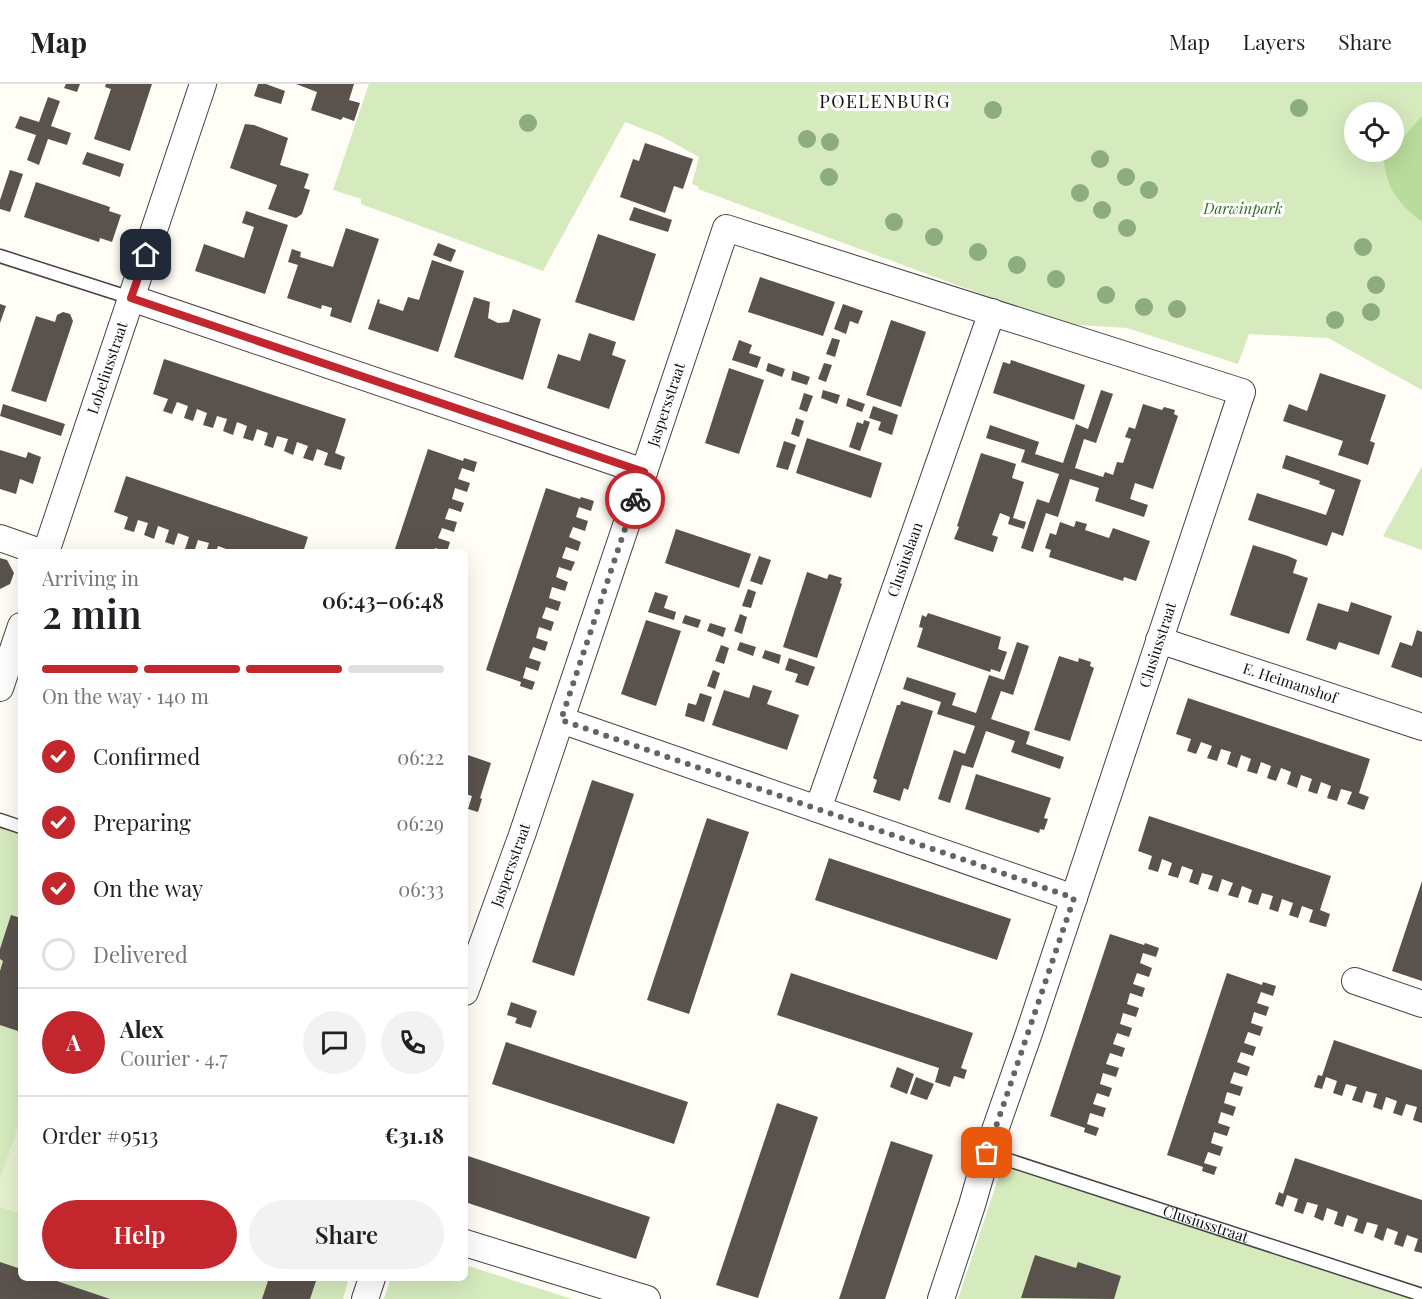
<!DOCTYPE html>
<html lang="en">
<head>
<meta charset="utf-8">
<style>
  body { margin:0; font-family:"Playfair Display",serif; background:#f2f2f2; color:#202124; height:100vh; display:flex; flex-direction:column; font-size:22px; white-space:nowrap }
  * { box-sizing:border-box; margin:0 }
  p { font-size:20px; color:#757577 }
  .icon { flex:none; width:33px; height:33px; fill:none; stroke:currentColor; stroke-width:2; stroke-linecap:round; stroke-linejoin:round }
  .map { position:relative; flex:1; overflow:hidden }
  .sheet { position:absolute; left:18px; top:465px; width:450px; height:732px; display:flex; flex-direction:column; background:#fff; border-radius:9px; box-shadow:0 6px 24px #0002 }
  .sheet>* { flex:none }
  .tools { position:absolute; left:1344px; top:18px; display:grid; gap:12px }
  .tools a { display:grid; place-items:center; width:60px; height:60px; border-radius:50%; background:#fff; box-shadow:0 6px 24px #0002; font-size:30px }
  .pin { position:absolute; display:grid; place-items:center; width:51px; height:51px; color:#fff; margin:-26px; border-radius:12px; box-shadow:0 3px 9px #0006 }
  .courier { position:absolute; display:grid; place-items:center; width:60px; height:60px; margin:-30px; border:4px solid #c4262e; border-radius:50%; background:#fff; color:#222; box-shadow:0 2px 8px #0007 }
  .overview em { font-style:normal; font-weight:600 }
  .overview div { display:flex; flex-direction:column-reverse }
  .overview { display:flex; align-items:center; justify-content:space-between; height:102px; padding:0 24px }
  h1 { font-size:39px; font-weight:600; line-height:45px }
  .bar { display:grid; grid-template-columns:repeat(4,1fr); gap:9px 6px; align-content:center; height:72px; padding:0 24px }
  .bar i { height:8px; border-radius:4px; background:#e0e0e0 }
  .bar .current { background:#c4262e }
  .bar p { grid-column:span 4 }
  .line { display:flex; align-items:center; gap:15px; padding:0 24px; border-top:2px solid #e0e0e0 }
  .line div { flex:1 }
  .round { display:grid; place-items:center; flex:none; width:63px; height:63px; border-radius:32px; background:#f2f2f2 }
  ol { padding:0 24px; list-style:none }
  li { display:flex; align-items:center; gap:18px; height:66px }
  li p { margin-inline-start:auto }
  li .icon { padding:6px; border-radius:50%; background:#c4262e; color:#fff; stroke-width:4 }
  li:last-child { color:#757577 }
  li i { width:33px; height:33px; border:3px solid #e0e0e0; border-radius:50% }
  .primary-button { display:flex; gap:12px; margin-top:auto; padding:12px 24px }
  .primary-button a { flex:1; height:69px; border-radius:36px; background:#c4262e; color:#fff; font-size:24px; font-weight:600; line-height:69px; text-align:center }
  .primary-button a+a { background:#f2f2f2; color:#202124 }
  header { display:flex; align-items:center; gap:36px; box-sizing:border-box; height:84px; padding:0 30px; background:#fff; border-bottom:2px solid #e0e0e0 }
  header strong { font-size:28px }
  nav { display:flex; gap:33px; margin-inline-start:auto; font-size:21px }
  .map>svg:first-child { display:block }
  .green { fill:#d5ebbd; fill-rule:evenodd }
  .forest { fill:#b9dc9c }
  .pitch { fill:#e6f2cf }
  .building { fill:#5a524d }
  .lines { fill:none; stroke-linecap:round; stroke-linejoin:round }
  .lane-casing { stroke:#444; stroke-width:15 }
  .street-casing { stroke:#444; stroke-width:28 }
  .lane { stroke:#fff; stroke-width:12 }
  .street { stroke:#fff; stroke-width:26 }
  .tree { fill:#8dad7f }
  .done { stroke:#646461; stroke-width:6; stroke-dasharray:0 10.8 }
  .route { stroke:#c4262e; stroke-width:8 }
  .labels { text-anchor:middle; stroke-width:6; stroke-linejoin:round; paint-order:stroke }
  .park-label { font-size:15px; font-style:italic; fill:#2f6b1f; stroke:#fff }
  .street-label { font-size:15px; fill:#111; stroke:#fff }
  .quarter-label { font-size:18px; letter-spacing:1.5px; fill:#111; stroke:#fff }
</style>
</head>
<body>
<header>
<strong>Map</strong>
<nav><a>Map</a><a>Layers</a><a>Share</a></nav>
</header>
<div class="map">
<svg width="1422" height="1215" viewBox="0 0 1422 1215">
  <rect width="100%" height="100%" fill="#fffdf5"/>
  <g class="green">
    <path d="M369,0h1053v306l-94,-52 -79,-4 -11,30 -111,-36 -65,-4 -364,-135 1,-2 -7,-3 7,-27 -38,-21 -36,-14 -82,149 -182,-67v-5l-28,-9zM1354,28h40v40h-40z"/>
    <path d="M1422,382v84l-39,-14z"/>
    <path d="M0,740l21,6v448h328l-6,21h-343z"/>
    <path d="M1003,1080l419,135h-464z"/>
    <path d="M465,1181l107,34h-188l7,-21h74z"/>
  </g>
  <path class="forest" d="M1422,32v106c-22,-17 -36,-33 -38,-62l7,-8h3v-4z"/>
  <path class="pitch" d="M20,1037h1v93l-21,-7v-28z"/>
  <g class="building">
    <path d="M66,0h14l-3,8 -13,-4z"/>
    <path d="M106,0h46l-22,67 -36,-12 17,-50 -6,-2z"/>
    <path d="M258,0h8l19,7 -4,13 -27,-8z"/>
    <path d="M296,0h58l-5,16 11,3 -6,18 -11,-4 -2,3 -30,-10 6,-18z"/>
    <path d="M48,13l12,4 -9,25 20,7 -4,12 -19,-6 -9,26 -12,-5 9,-25 -21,-7 5,-12 19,6z"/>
    <path d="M245,40l9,1 34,13 -8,27 29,9 -5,14 6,2 -8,24 -6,4 -28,-9 9,-24 -47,-17z"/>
    <path d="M645,59l48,16 -10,30 -9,-3 -9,27 -45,-16 13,-38 6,2z"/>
    <path d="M87,68l37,12 -4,13 -38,-13z"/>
    <path d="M10,86l13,4 -13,38 -10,-3v-9z"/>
    <path d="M36,98l74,25 -1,4 12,4 -9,27 -12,-4 -1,4 -75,-25z"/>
    <path d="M634,123l38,13 -4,12 -39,-12z"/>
    <path d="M246,127l42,14 -23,69 -70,-23 9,-27 40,14 10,-31 -12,-4z"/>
    <path d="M346,144l33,11 -28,84 -21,-7 2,-8 -10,-3 -1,4 -34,-11 11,-33 -10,-3 4,-13 9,3 -1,5 33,10z"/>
    <path d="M598,150l58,20 -22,67 -59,-19z"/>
    <path d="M438,159l18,7 -5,12 -18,-7z"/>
    <path d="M432,176l32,11 -26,81 -70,-23 10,-30 2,1 -1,3 24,8 5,-14 11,3z"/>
    <path d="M760,193l75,25 -12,34 -75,-24z"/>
    <path d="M474,213l16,5 -2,16 10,5 11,-1 4,-13 28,10 -18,61 -69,-23z"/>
    <path d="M0,220l6,2 -6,17z"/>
    <path d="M843,220l20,7 -5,13 -8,-3 -4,13 -12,-5z"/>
    <path d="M63,228l7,2 3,7 -27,81 -35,-11 25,-75 19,6 2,-7z"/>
    <path d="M891,236l35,12 -25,75 -35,-12z"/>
    <path d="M589,249l27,9 -4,13 14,5 -17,49 -62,-21 11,-34 22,7z"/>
    <path d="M832,254l8,2 -5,17 -9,-3z"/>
    <path d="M739,256l13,5 -3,8 12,4 -4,11 -25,-8z"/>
    <path d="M164,275l182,60 -11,34 10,4 -4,13 -17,-5 4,-12 -11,-4 -4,12 -10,-3 5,-12 -11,-4 -4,13 -9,-4 4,-12 -11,-3 -4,12 -9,-3 4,-12 -11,-4 -4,12 -10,-3 4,-12 -10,-4 -4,13 -10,-4 4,-12 -10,-3 -4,12 -10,-3 4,-12 -10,-4 -4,12 -9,-3 4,-12 -11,-4 -5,12 -9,-3 5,-12 -15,-5z"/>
    <path d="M1011,276l74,25 -11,35 -81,-27 10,-31 7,2z"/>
    <path d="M768,279l17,6 -3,8 -16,-6z"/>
    <path d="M824,279l8,2 -6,17 -8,-3z"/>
    <path d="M729,284l35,12 -25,74 -34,-11z"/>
    <path d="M793,287l17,6 -3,8 -16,-5z"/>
    <path d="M1320,289l66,22 -16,46 5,2 -7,22 -30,-10 5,-14 -60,-20 6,-17 18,7z"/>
    <path d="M823,306l17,5 -3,9 -16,-6z"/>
    <path d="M1101,306l12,4 -17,49 -12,-4 -9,29 28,9 2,-5 8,3 4,-13 6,1 8,-24 -6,-2 4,-10 6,2 8,-25 19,6 2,-3 11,3 -1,4 4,2 -25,73 -18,-6 -5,16 18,6 -4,12 -49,-16 4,-13 -29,-9 -12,38 -12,-4 -13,39 -12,-4 16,-49 12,4 10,-29 -38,-12 4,-12 -39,-12 4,-13 49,17 -4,12 28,9 13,-39 12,5z"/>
    <path d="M804,309l9,3 -6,16 -8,-3z"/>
    <path d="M848,314l17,6 -3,8 -16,-6z"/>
    <path d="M3,320l62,20 -4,12 -61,-20z"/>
    <path d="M873,322l25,9 -6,20 -14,-5 3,-8 -12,-4z"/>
    <path d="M796,334l8,3 -5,16 -8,-3z"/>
    <path d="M864,336l6,2 -10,29 -11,-4 8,-25 6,2z"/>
    <path d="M807,354l75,25 -11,35 -75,-25z"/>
    <path d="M784,357l12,4 -8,25 -12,-3z"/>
    <path d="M428,365l35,12 1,-3 13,4 -3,10 -12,-4 -4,11 12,4 -3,9 -12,-4 -3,11 12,4 -3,9 -12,-4 -4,11 12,3 -3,10 -12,-4 -4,10 12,4 -3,10 -12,-4 -1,4h-40z"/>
    <path d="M0,366l26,8 2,-6 13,5 -8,27 -13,-5 -4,15 -16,-5z"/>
    <path d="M981,369l35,11 -4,14 12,4 -11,36 13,4 -2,7 -16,-5 2,-7 -10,-4 -8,22 6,2 -5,15 -39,-13 5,-12 -2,-1z"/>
    <path d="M1286,371l75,25 -18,56 -11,-4 -5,14 -79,-26 9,-27 69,22 9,-25 -16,-6 1,-3 -38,-13z"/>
    <path d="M126,392l182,61 -5,15h-75l1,-2 -11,-4 -2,6h-10l3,-9 -11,-3 -4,12 -9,-3 4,-12 -11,-4 -4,12 -9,-3 4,-12 -11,-4 -4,13 -10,-4 4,-12 -10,-3 -4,12 -10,-3 4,-12 -14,-5z"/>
    <path d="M546,404l34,11 1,-2 13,4 -3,10 -12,-4 -3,10 12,4 -3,10 -12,-4 -4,10 12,5 -3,9 -12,-4 -4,11 13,4 -4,9 -12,-4 -3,10 12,5 -3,9 -13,-4 -3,11 12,4 -3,9 -12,-4 -4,11 12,4 -3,9 -12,-4 -3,11 12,4 -3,9 -12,-4 -4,11 12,4 -3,9 -12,-4 -3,11 12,4 -3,8 -12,-4 1,-4 -35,-12z"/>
    <path d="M1076,437l11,3 -2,6 24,8 4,-10 37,13 -14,40 -12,-4 -1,4 -74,-24 2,-7 -6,-2 5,-15 6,2 4,-13 14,5z"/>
    <path d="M676,445l75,25 -12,34 -74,-25z"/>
    <path d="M1253,461l35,11 9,4 -4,13 15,5 -19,56 -59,-19z"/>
    <path d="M759,472l12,4 -9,25 -12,-4z"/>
    <path d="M0,474l7,2 7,13 -4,11 -10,5z"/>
    <path d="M807,488l20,7 2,-5 13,4 -2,5 2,1 -25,74 -34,-11z"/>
    <path d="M748,505l8,3 -5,16 -9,-2z"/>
    <path d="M655,508l13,4 -4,12 12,4 -2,8 -26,-8z"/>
    <path d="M1351,518l41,14 -13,39 -40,-13 -3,8 -30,-10 12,-37 30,9z"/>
    <path d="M928,529l73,24 -3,12 9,3 -7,20 -9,-3 -1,3 -73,-25 6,-19 -4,-1 3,-12 4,2z"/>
    <path d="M740,530l7,3 -5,17 -8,-3z"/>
    <path d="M685,531l16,5 -3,8 -16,-5z"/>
    <path d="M646,536l35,11 -25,75 -35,-12z"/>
    <path d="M710,539l16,5 -3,9 -16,-6z"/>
    <path d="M1417,546l5,2v46l-31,-11 9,-25 12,4z"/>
    <path d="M740,558l16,5 -3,9 -16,-6z"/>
    <path d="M1017,558l12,4 -16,49 -12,-4 -10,28 39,13 -4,12 38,13 -4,12 -49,-17 4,-11 -29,-10 -13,37 -11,-3 -12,38 -12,-4 16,-49 11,4 10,-28 -38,-12 4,-12 -38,-13 4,-12 49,16 -4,12 24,8 13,-38 15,5z"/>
    <path d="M721,561l8,3 -5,16 -9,-3z"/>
    <path d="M765,566l16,5 -2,9 -17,-6z"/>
    <path d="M1059,572l19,6 1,-4 12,4 -1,4 4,2 -24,73 -36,-11z"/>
    <path d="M789,574l26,9 -7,19 -13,-4 3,-8 -13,-4z"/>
    <path d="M713,586l7,3 -5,16 -8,-3z"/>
    <path d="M753,601l19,6 -5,13 32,11 -12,35 -75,-25 12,-35 25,8z"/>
    <path d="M700,609l12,4 -8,25 -19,-6 3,-13 8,2z"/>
    <path d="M1188,614l182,61 -11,34 10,4 -5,13 -17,-6 5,-12 -11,-3 -4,12 -10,-3 4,-12 -10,-4 -4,12 -9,-3 4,-12 -11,-4 -4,13 -10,-4 4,-12 -10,-4 -5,13 -9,-3 4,-12 -10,-4 -4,12 -10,-3 4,-12 -10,-4 -4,13 -10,-4 4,-12 -10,-3 -4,12 -10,-3 5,-12 -11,-4 -5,12 -9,-3 4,-12 -15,-5z"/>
    <path d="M901,617l32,10 -25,79 -4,-2 -4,13 -27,-9 4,-12 -4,-2 24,-73h3z"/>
    <path d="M465,670l26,9 -11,35 2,1 -4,13 -10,-3 4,-13 -7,-2z"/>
    <path d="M976,690l75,24 -7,20 4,1 -4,11 -4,-1 -1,4 -74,-24z"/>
    <path d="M592,696l42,14 -60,182 -42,-14z"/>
    <path d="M1149,732l182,60 -11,34 10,4 -4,13 -17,-5 4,-12 -11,-4 -4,12 -9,-3 4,-12 -11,-4 -4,13 -9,-3 4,-13 -11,-3 -4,12 -10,-3 4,-12 -10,-4 -4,12 -10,-3 5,-12 -11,-4 -4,13 -10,-3 5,-13 -11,-3 -4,12 -9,-3 4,-12 -11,-4 -4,12 -10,-3 4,-12 -10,-4 -4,13 -10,-3 4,-13 -14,-5z"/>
    <path d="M707,734l42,14 -60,182 -42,-14z"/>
    <path d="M829,774l182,61 -14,41 -182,-60z"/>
    <path d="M1422,797v100l-30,-10z"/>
    <path d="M11,831l10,3v114l-21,-7v-54l3,-10 -3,-2v-10z"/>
    <path d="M1110,850l34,11 1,-2 14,5 -3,9 -13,-4 -3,10 12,5 -3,9 -12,-4 -4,11 12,4 -3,9 -12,-4 -3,11 12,4 -3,9 -13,-4 -3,11 12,4 -3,9 -12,-4 -4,11 12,4 -3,9 -12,-4 -4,11 13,4 -3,9 -13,-4 -3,11 12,4 -3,9 -12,-4 -4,11 13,4 -3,9 -13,-4 -3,11 12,4 -3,8 -12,-4 1,-4 -35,-12z"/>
    <path d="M791,889l182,60 -12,35 6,2 -3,9 -10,-3 -4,11 -15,-5 4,-14 -162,-53z"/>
    <path d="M1227,889l35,12 1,-3 13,4 -3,10 -12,-4 -4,11 12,4 -3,9 -12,-4 -3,11 12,4 -3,9 -12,-4 -4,11 12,4 -3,9 -12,-4 -4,10 13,5 -3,9 -13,-4 -4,11 13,4 -3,9 -13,-4 -3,11 12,4 -3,9 -12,-4 -3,11 12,4 -3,9 -13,-4 -3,11 12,4 -3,9 -12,-4 -4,11 13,4 -3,8 -12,-4 1,-4 -36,-12z"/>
    <path d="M511,918l26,9 -6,17 -16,-5 2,-5 -10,-3z"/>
    <path d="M1334,956l88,30v53l-9,-3 4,-13 -11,-3 -4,12 -9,-3 4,-12 -11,-4 -4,13 -9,-3 4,-13 -11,-3 -4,12 -10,-3 5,-13 -11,-3 -4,12 -9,-3 4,-12 -11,-4 -4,12 -8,-2 4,-12 4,1z"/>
    <path d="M506,958l182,60 -14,42 -182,-60z"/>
    <path d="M897,983l17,7 -7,20 -17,-7z"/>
    <path d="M916,993l18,7 -7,16 -17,-6z"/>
    <path d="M777,1019l41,14 -60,181 -42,-13z"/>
    <path d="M891,1057l42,14 -48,144h-46z"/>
    <path d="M468,1072l182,61 -14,42 -171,-57v-36z"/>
    <path d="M1295,1074l127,42v53l-8,-2 4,-12 -11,-4 -4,12 -9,-3 4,-12 -11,-4 -4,13 -9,-4 4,-12 -11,-3 -4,12 -9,-3 4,-12 -11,-4 -4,12 -9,-3 4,-12 -11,-4 -4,13 -9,-4 4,-12 -11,-3 -4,12 -9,-3 4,-12 -11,-4 -4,12 -8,-3 4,-12 4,2z"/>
    <path d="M1035,1171l41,13 2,-6 43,14 -7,23 -93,-1z"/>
    <path d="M0,1178l21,7v9h27l62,21h-110z"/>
    <path d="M269,1194h48l-7,21h-48z"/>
  </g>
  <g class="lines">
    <defs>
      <g id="lane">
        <path d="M0,172l131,42"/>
        <path d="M0,736l21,7"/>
        <path id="s1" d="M987,1069l435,142"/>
      </g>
      <g id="street">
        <path d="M131,214l513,174"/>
        <path d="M0,454l40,14"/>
        <path id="s2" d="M46,468l157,-468"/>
        <path id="s3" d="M1159,556l263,87"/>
        <path d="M0,604l21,-62"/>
        <path d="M561,636l513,178"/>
        <path id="s4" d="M818,725l174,-497"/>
        <path d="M1355,897l67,23"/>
        <path id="s5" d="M465,908l57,-157 204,-607 516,164 -213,641 -42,120 -15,52 -31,94"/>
        <path d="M465,1159l182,56"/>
        <path d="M365,1215l7,-21"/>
      </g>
    </defs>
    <use href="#lane" class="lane-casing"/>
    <use href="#street" class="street-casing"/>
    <use href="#lane" class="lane"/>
    <use href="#street" class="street"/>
  </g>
  <g class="tree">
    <circle cx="1299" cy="24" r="9"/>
    <circle cx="993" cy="26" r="9"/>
    <circle cx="528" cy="39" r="9"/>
    <circle cx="807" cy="55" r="9"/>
    <circle cx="830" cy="58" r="9"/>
    <circle cx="1100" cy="75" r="9"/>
    <circle cx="829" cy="93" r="9"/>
    <circle cx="1126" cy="93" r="9"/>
    <circle cx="1149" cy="106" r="9"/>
    <circle cx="1080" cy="109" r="9"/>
    <circle cx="1102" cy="126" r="9"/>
    <circle cx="894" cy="138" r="9"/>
    <circle cx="1127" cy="144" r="9"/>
    <circle cx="934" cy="153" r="9"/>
    <circle cx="1363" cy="163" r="9"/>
    <circle cx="978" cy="168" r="9"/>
    <circle cx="1017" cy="181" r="9"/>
    <circle cx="1056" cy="195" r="9"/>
    <circle cx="1376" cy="201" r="9"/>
    <circle cx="1106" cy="211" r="9"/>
    <circle cx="1144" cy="223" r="9"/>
    <circle cx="1177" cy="225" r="9"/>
    <circle cx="1371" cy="228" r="9"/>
    <circle cx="1335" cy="236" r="9"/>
  </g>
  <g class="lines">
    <path class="done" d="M635,415l-74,221 513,178 -87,255"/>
    <path class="route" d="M146,171l-15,43 513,174 -9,27"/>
  </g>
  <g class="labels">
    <g class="park-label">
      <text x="1243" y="130">Darwinpark</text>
    </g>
    <g class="street-label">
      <text dy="5" stroke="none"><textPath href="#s2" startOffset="194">Lobeliusstraat</textPath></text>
      <text dy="5" stroke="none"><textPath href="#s5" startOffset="621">Jaspersstraat</textPath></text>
      <text dy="5" stroke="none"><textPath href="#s4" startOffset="264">Clusiuslaan</textPath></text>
      <text transform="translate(1158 561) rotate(-72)" y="5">Clusiusstraat</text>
      <text dy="5" stroke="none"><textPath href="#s3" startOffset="138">E. Heimanshof</textPath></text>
      <text dy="5" stroke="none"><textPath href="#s5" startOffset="135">Jaspersstraat</textPath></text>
      <text dy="5" stroke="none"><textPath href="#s1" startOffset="230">Clusiusstraat</textPath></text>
    </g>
    <g class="quarter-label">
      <text x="885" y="24">POELENBURG</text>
    </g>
  </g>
</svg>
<div class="tools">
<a><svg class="icon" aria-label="locate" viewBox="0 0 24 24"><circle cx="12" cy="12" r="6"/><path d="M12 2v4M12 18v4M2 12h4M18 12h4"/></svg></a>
</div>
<div class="pin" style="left:987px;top:1069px;background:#ea580c"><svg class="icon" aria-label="bag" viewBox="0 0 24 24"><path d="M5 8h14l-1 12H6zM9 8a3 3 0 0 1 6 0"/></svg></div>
<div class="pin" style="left:146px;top:171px;background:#1f2937"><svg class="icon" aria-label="home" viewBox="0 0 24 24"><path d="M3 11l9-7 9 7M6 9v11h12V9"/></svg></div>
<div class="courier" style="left:635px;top:415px"><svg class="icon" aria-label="bike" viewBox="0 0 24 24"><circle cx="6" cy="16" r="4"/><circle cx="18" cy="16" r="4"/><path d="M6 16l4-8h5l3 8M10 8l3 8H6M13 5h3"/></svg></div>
<section class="sheet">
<div class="overview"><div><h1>2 min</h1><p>Arriving in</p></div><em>06:43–06:48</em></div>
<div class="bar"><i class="current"></i><i class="current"></i><i class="current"></i><i></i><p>On the way · 140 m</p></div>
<ol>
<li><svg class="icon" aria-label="check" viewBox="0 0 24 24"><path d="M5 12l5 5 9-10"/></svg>Confirmed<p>06:22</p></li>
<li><svg class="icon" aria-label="check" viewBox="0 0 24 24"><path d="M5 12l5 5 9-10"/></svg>Preparing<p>06:29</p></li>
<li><svg class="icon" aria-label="check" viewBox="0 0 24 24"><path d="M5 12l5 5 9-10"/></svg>On the way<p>06:33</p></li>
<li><i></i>Delivered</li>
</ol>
<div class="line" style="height:108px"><b class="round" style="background:#c4262e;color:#fff">A</b><div><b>Alex</b><p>Courier · 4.7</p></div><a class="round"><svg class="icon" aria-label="chat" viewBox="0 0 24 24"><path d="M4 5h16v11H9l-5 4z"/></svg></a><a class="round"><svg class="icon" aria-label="phone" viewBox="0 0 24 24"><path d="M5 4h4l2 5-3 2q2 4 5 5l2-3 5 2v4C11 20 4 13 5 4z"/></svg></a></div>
<div class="line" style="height:78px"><div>Order #9513</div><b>€31.18</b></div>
<div class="primary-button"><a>Help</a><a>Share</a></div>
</section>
</div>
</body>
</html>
